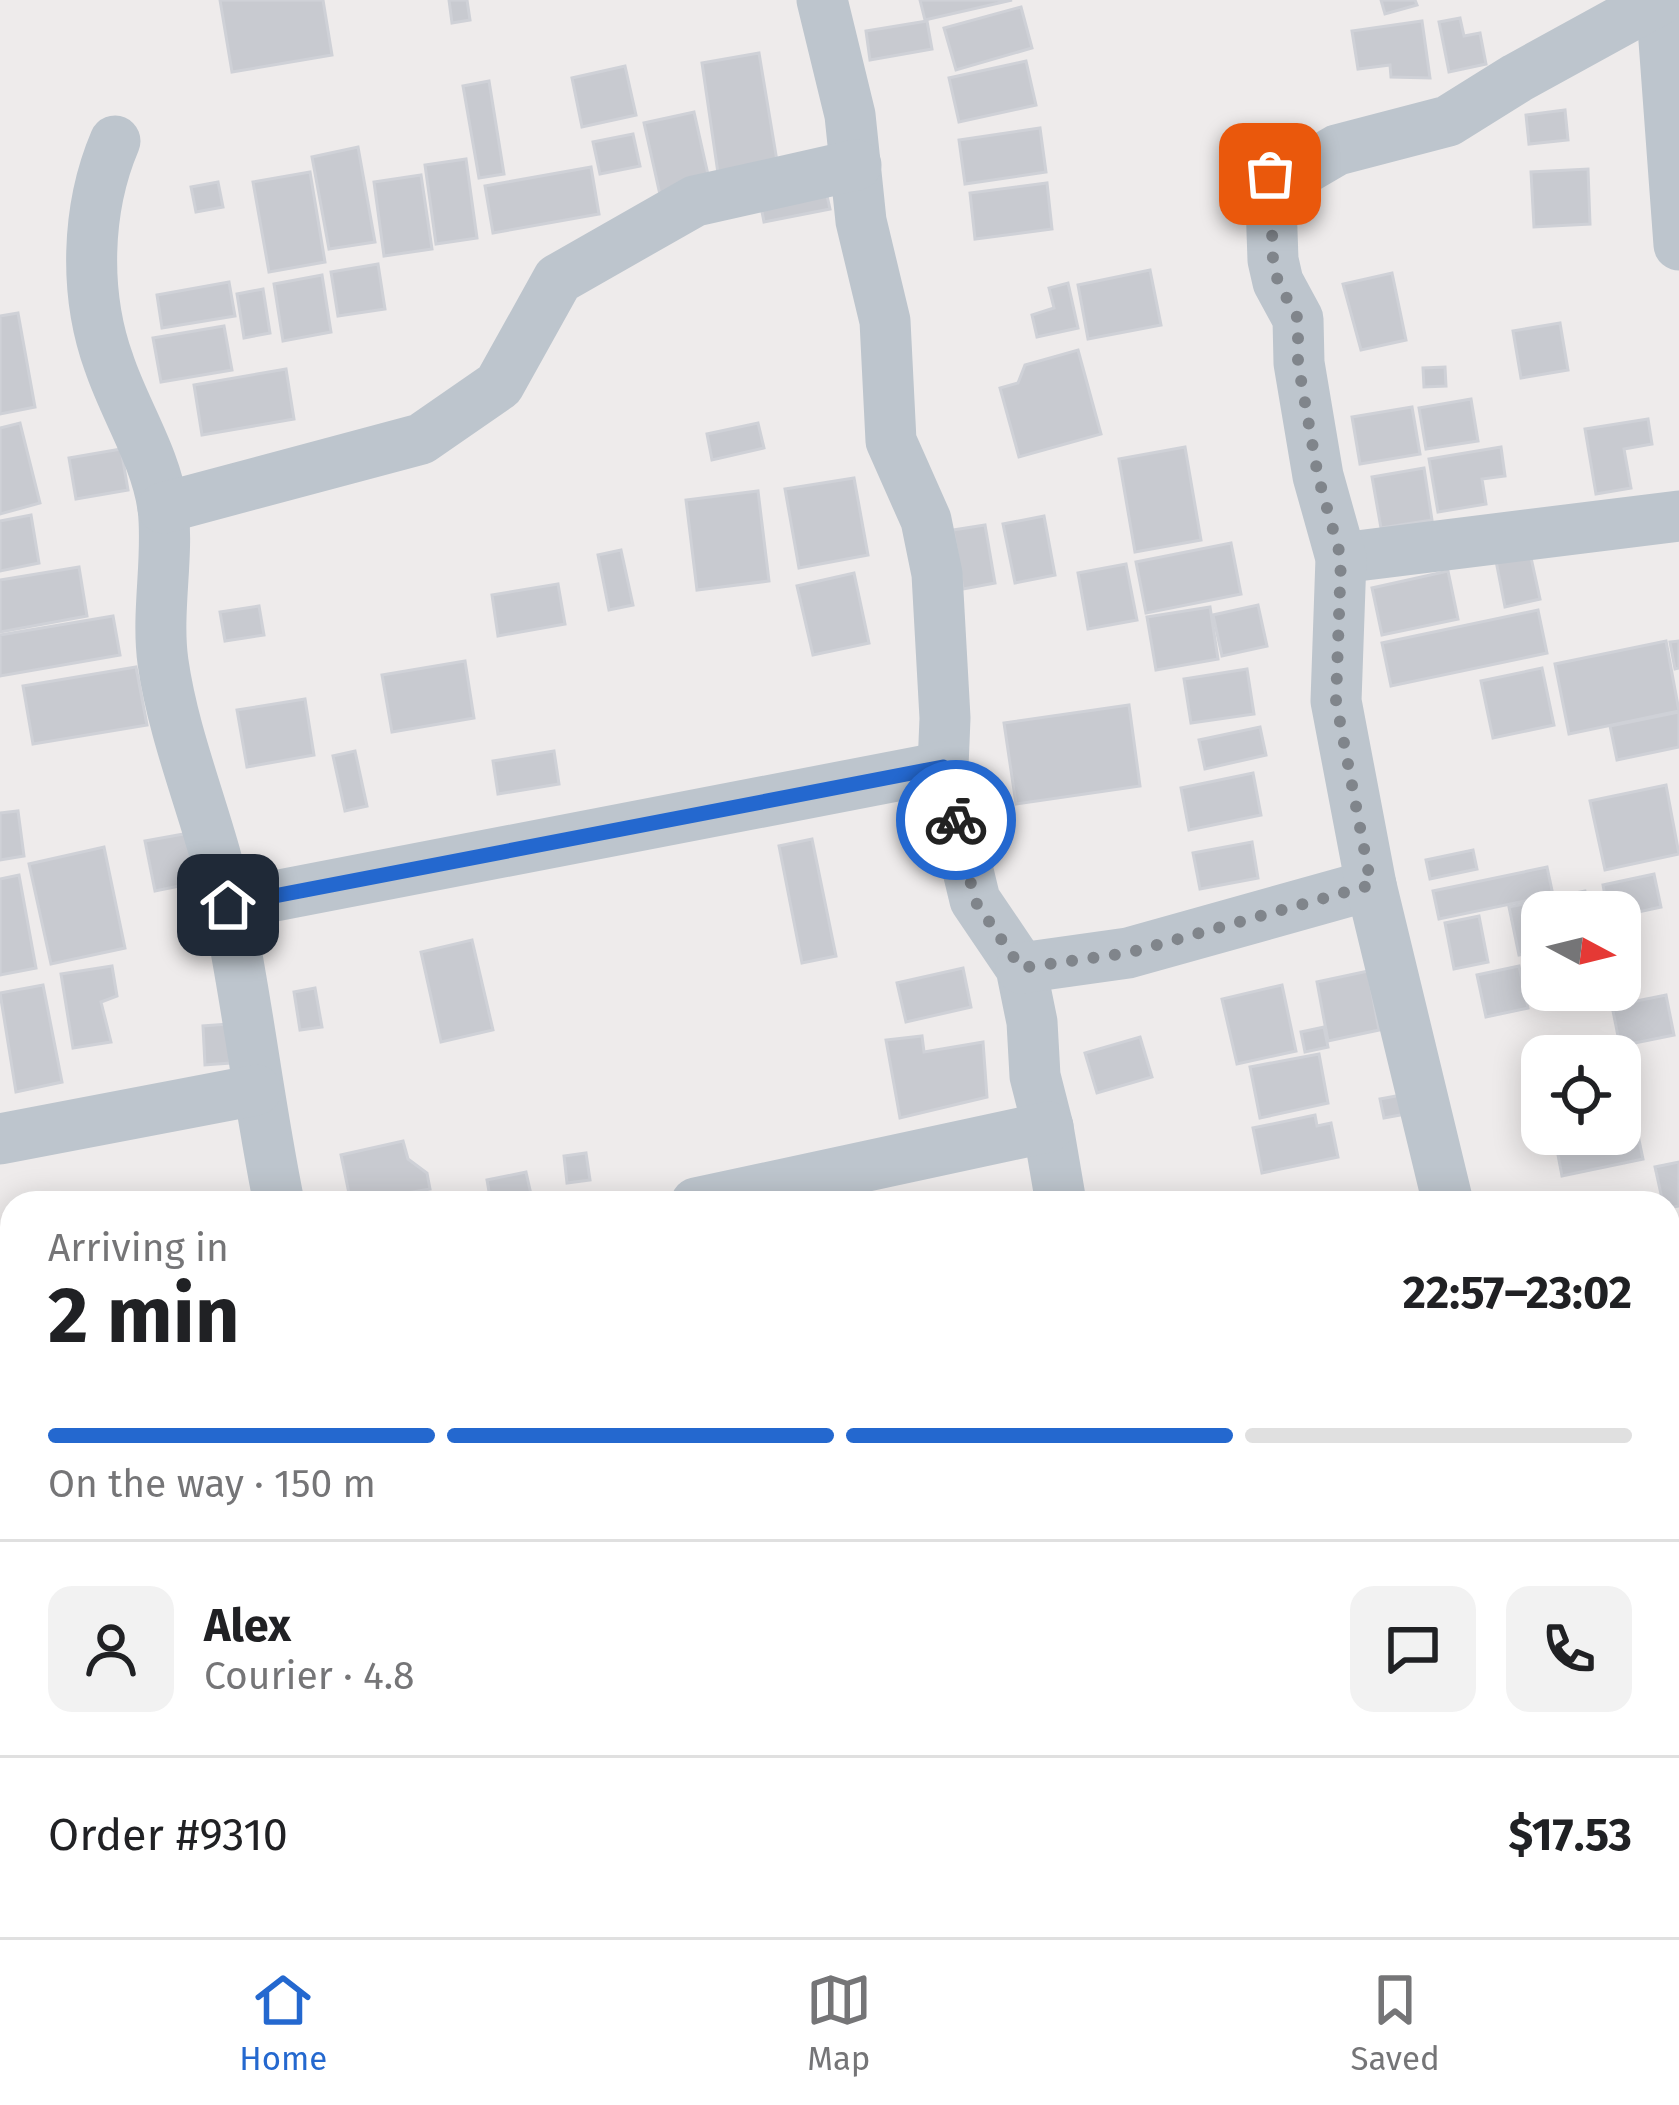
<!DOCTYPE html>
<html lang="en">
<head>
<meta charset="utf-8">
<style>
  body { margin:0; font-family:"Fira Sans",sans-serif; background:#f2f2f2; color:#202124; height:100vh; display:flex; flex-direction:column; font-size:45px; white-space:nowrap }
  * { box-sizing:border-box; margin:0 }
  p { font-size:39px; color:#757577 }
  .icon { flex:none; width:66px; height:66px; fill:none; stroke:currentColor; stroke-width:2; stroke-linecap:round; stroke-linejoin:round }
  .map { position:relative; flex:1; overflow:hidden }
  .panel { position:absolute; left:0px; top:1191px; width:1680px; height:747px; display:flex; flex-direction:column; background:#fff; border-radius:36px 36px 0 0; box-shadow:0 6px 30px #0003 }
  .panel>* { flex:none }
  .needle { width:78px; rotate:97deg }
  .tools { position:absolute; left:1521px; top:891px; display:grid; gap:24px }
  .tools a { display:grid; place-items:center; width:120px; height:120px; border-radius:24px; background:#fff; box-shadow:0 6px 30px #0003; font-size:60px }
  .pin { position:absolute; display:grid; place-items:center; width:102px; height:102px; color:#fff; margin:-51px; border-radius:24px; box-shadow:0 6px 18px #0006 }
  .courier { position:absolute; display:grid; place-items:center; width:120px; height:120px; margin:-60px; border:9px solid #2468cf; border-radius:50%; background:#fff; color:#222; box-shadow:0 3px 15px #0007 }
  .head em { font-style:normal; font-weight:700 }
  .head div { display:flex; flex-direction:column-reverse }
  .head { display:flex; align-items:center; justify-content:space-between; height:204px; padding:0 48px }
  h1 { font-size:78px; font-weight:700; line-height:90px }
  .bar { display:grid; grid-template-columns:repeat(4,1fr); gap:18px 12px; align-content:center; height:144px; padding:0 48px }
  .bar i { height:15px; border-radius:9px; background:#e0e0e0 }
  .bar .current { background:#2468cf }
  .bar p { grid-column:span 4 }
  .line { display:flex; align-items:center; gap:30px; padding:0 48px; border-top:3px solid #e0e0e0 }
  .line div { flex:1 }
  .round { display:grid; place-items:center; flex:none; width:126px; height:126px; border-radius:24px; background:#f2f2f2 }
  .tabs { display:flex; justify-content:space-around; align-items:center; height:168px; border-top:3px solid #e0e0e0; background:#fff; font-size:33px; color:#757577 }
  .tabs a { display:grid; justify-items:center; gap:6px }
  .tabs .current { color:#2468cf }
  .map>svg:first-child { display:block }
  .building { fill:#c8cad0; stroke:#cfd1d7; stroke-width:3 }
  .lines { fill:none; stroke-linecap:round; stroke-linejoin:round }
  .minor { stroke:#bdc5cd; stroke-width:51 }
  .done { stroke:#80858b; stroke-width:12; stroke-dasharray:0 21.6 }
  .route { stroke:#2468cf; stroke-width:15 }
</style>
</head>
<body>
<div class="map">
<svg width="1679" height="1937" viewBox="0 0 1679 1937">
  <rect width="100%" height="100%" fill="#eeebeb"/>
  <g class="building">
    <path d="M220,0h103l9,55 -100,17z"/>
    <path d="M449,0h18l3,20 -18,3z"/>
    <path d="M920,0h92l-87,20z"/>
    <path d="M1381,0h34l2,5 -32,9z"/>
    <path d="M1021,7l11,41 -76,22 -12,-42z"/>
    <path d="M1460,18l4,18 16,-3 6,31 -37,8 -10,-50z"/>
    <path d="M927,21l5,28 -62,11 -4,-29z"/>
    <path d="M1422,21l8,57 -39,-1 -1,-12 -32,4 -6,-38z"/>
    <path d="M759,53l20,120 -59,14 -18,-124z"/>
    <path d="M1026,61l10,44 -77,17 -10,-44z"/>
    <path d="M625,66l11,49 -54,12 -10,-49z"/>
    <path d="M489,81l15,93 -25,4 -16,-92z"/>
    <path d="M1565,110l3,30 -39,4 -3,-29z"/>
    <path d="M694,112l17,76 -50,11 -17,-76z"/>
    <path d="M1040,128l6,44 -81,12 -6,-44z"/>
    <path d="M633,134l7,32 -40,8 -7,-32z"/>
    <path d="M358,147l17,95 -46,7 -17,-92z"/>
    <path d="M466,159l11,79 -41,6 -11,-79z"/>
    <path d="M591,167l8,47 -106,19 -8,-47z"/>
    <path d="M1588,169l2,55 -56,3 -3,-55z"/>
    <path d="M310,172l15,90 -56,10 -16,-90z"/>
    <path d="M421,175l11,74 -48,7 -10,-74z"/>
    <path d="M823,178l7,31 -66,13 -6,-31z"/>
    <path d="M218,182l5,25 -27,5 -5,-25z"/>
    <path d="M1047,183l5,46 -77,10 -5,-46z"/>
    <path d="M378,264l7,45 -47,7 -7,-44z"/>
    <path d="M1150,270l11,55 -73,14 -10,-54z"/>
    <path d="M1392,273l14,67 -45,10 -18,-66z"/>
    <path d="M322,275l9,57 -48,9 -9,-57z"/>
    <path d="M229,282l6,34 -73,12 -5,-33z"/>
    <path d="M1068,283l10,45 -41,9 -5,-22 22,-7 -5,-20z"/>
    <path d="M263,289l7,44 -26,5 -7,-44z"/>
    <path d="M18,313l17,94 -35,7v-98z"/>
    <path d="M1560,323l8,47 -47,8 -8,-47z"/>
    <path d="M224,326l8,44 -71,12 -8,-44z"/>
    <path d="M1078,350l23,84 -82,23 -19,-69 18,-5 7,-18z"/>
    <path d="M1445,367l1,19 -22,1 -1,-19z"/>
    <path d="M286,369l8,50 -92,16 -8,-50z"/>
    <path d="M1471,399l7,42 -52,8 -7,-41z"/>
    <path d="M1412,407l8,47 -60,10 -8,-47z"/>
    <path d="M1648,419l4,25 -28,5 7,39 -35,6 -11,-65z"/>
    <path d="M20,423l20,80 -40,11v-86z"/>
    <path d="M758,423l6,25 -52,12 -5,-26z"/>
    <path d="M1185,447l16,93 -66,12 -16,-93z"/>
    <path d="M1501,447l4,29 -23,3 4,25 -48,8 -9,-53z"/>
    <path d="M121,449l7,41 -52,9 -7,-41z"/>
    <path d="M1424,468l8,52 -51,8 -9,-51z"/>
    <path d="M854,478l14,77 -69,13 -14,-79z"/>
    <path d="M758,491l11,90 -72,9 -11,-90z"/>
    <path d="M31,515l8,48 -39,8v-50z"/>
    <path d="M1044,516l11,59 -40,8 -12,-59z"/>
    <path d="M985,525l10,58 -32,6 -10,-59z"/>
    <path d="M1231,543l10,51 -95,19 -10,-51z"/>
    <path d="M621,550l12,55 -24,5 -11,-55z"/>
    <path d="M1530,553l10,46 -35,8 -9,-46z"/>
    <path d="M1126,564l11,56 -49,9 -10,-56z"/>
    <path d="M79,567l8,49 -87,16v-52z"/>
    <path d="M1448,571l10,48 -76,16 -10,-47z"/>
    <path d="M854,573l15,70 -56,12 -16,-69z"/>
    <path d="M558,584l7,40 -67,12 -6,-41z"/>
    <path d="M1258,605l9,41 -45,10 -9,-41z"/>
    <path d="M259,606l5,29 -39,6 -5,-29z"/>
    <path d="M1210,607l8,52 -62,11 -9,-53z"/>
    <path d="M1538,610l9,43 -156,33 -9,-43z"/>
    <path d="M113,616l7,39 -120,21v-41z"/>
    <path d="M1666,641l13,70 -110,23 -14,-70z"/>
    <path d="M1679,641v27l-4,1 -5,-27z"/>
    <path d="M465,661l9,57 -82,14 -10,-57z"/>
    <path d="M136,667l11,58 -114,19 -10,-58z"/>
    <path d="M1542,668l12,57 -61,13 -12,-57z"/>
    <path d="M1247,669l7,45 -63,9 -7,-44z"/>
    <path d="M305,699l9,56 -67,12 -10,-57z"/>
    <path d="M1129,705l11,81 -124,18 -12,-81z"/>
    <path d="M1679,712v35l-62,13 -7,-34z"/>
    <path d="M1260,727l6,28 -61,14 -6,-29z"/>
    <path d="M355,751l12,55 -22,5 -12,-55z"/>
    <path d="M554,751l5,33 -61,10 -5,-33z"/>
    <path d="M1253,773l8,42 -72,15 -8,-42z"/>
    <path d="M1666,785l13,69 -74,16 -15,-69z"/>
    <path d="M18,811l6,45 -24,4v-47z"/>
    <path d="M189,833l10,49 -44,9 -10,-50z"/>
    <path d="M812,839l24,117 -34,7 -23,-117z"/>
    <path d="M1252,842l6,36 -58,11 -7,-36z"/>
    <path d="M104,847l21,101 -74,16 -22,-100z"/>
    <path d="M1473,850l4,19 -47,10 -4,-19z"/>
    <path d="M1547,867l6,28 -114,24 -6,-28z"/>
    <path d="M1654,874l7,33 -41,9v-4h-12l-5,-27z"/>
    <path d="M19,875l17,93 -36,7v-96z"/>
    <path d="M1585,891l5,21h-48v39l-23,4 -10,-48z"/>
    <path d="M1479,916l9,46 -34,7 -9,-46z"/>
    <path d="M472,940l21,90 -52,12 -20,-90z"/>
    <path d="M112,966l5,30 -16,6 10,40 -38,6 -12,-74z"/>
    <path d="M1519,966l9,42 -42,9 -9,-42z"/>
    <path d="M963,968l8,39 -65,15 -9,-39z"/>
    <path d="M1368,971l11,59 -51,11 -11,-59z"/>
    <path d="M43,985l19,97 -46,10 -16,-99z"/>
    <path d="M1282,985l14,66 -59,13 -15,-65z"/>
    <path d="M315,988l7,39 -22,3 -6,-38z"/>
    <path d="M1666,995l8,40 -54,11 -8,-40z"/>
    <path d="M228,1024l2,39 -25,2 -2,-39z"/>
    <path d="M1324,1027l4,20 -23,5 -4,-20z"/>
    <path d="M922,1036l2,16 59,-10 4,55 -87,21 -14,-78z"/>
    <path d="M1140,1037l12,40 -55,16 -12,-40z"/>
    <path d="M1319,1054l9,49 -68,15 -10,-51z"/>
    <path d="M1407,1094l4,19 -27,5 -4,-19z"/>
    <path d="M1632,1107l11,52 -81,17 -8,-42h66v-25z"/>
    <path d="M1315,1115l2,11 14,-3 7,34 -76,16 -9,-45z"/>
    <path d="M403,1141l5,18 19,14 3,16 -79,14 -10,-48z"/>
    <path d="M586,1153l4,27 -23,3 -3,-27z"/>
    <path d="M1679,1162v44l-11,2v-5h-5l-8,-36z"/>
    <path d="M526,1172l6,27 -41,4 -4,-23z"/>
    <path d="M1677,1262l2,52 -11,2v-52z"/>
    <path d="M1668,1341l11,44v21l-11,3z"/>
    <path d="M1679,1446v103l-11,2v-103z"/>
    <path d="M1679,1573v71l-11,2v-71z"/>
    <path d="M1668,1733l11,2v105l-11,-2z"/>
    <path d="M1668,1918l11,1v18h-30l2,-11h17z"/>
    <path d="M560,1926h77l-50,11h-25z"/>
    <rect x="1103" y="1926" width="61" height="7"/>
    <path d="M1557,1926h72l-1,11h-73z"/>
  </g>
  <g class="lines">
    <g class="minor">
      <path d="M822,0l28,115 11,106 24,100 6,120 35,79 11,54 8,144 -2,49 32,133 46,68 11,54 3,54 13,51 13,76"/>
      <path d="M1661,0l18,245"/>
      <path d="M115,141c-29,68 -31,153 -6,222 16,48 47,94 54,145 6,49 -7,103 0,154 12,84 49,163 65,246 20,98 31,197 51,295"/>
      <path d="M163,508l258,-69 78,-54 59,-106 137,-78 161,-36"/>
      <path d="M1341,558l338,-42"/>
      <path d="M228,905l715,-138"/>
      <path d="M1021,968l107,-15 243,-68"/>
      <path d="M0,1139l256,-49"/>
      <path d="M696,1203l352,-76"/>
      <path d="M1448,1203l-77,-318 -35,-184 5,-143 -23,-82 -19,-113 -1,-44 -20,-37 -5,-22 -3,-86 31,-3 36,-21 111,-29 69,-43 142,-78"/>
      <path d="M1668,1700l11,-2"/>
      <path d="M0,1717l12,101"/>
      <path d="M25,1926l1,11"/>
      <path d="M423,1926l1,11"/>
      <path d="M681,1937l10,-4 144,-7"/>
      <path d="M1182,1937l2,-11"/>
      <path d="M1516,1937l1,-11"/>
    </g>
  </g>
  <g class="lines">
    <path class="done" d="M956,820l19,81 46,67 107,-15 243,-68 -35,-184 5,-143 -23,-82 -20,-113v-44l-20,-37 -5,-22 -3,-86"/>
    <path class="route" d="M228,905l715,-138 13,53"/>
  </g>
</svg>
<div class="tools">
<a><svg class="needle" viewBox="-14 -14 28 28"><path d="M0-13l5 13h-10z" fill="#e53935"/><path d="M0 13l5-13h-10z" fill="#757577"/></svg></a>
<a><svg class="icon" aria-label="locate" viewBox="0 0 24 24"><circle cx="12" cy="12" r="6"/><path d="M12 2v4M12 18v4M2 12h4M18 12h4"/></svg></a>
</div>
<div class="pin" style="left:1270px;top:174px;background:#ea580c"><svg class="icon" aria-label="bag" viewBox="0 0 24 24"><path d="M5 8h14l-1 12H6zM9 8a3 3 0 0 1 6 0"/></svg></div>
<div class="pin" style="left:228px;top:905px;background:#1f2937"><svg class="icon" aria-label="home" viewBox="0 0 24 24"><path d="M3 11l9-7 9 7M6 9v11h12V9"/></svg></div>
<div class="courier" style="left:956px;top:820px"><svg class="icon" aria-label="bike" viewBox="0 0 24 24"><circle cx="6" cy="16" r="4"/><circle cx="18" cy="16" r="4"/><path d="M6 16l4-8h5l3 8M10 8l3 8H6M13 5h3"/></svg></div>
<section class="panel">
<div class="head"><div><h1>2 min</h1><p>Arriving in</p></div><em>22:57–23:02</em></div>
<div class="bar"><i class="current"></i><i class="current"></i><i class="current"></i><i></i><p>On the way · 150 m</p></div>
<div class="line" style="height:216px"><a class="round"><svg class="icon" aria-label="person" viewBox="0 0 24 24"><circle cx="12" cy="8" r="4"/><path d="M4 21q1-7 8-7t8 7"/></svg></a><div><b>Alex</b><p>Courier · 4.8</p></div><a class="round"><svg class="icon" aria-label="chat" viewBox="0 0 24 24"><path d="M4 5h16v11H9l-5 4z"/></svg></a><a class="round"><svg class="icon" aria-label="phone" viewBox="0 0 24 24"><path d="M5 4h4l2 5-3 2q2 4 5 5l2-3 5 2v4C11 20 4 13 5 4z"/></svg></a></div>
<div class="line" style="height:156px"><div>Order #9310</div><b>$17.53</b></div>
</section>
</div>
<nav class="tabs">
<a class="current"><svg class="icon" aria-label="home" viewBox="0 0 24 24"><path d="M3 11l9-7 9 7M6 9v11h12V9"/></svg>Home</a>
<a><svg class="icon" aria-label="map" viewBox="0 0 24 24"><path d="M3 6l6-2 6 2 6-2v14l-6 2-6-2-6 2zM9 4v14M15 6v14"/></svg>Map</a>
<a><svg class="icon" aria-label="saved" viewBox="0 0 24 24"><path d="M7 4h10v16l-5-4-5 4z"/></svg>Saved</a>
</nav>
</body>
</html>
